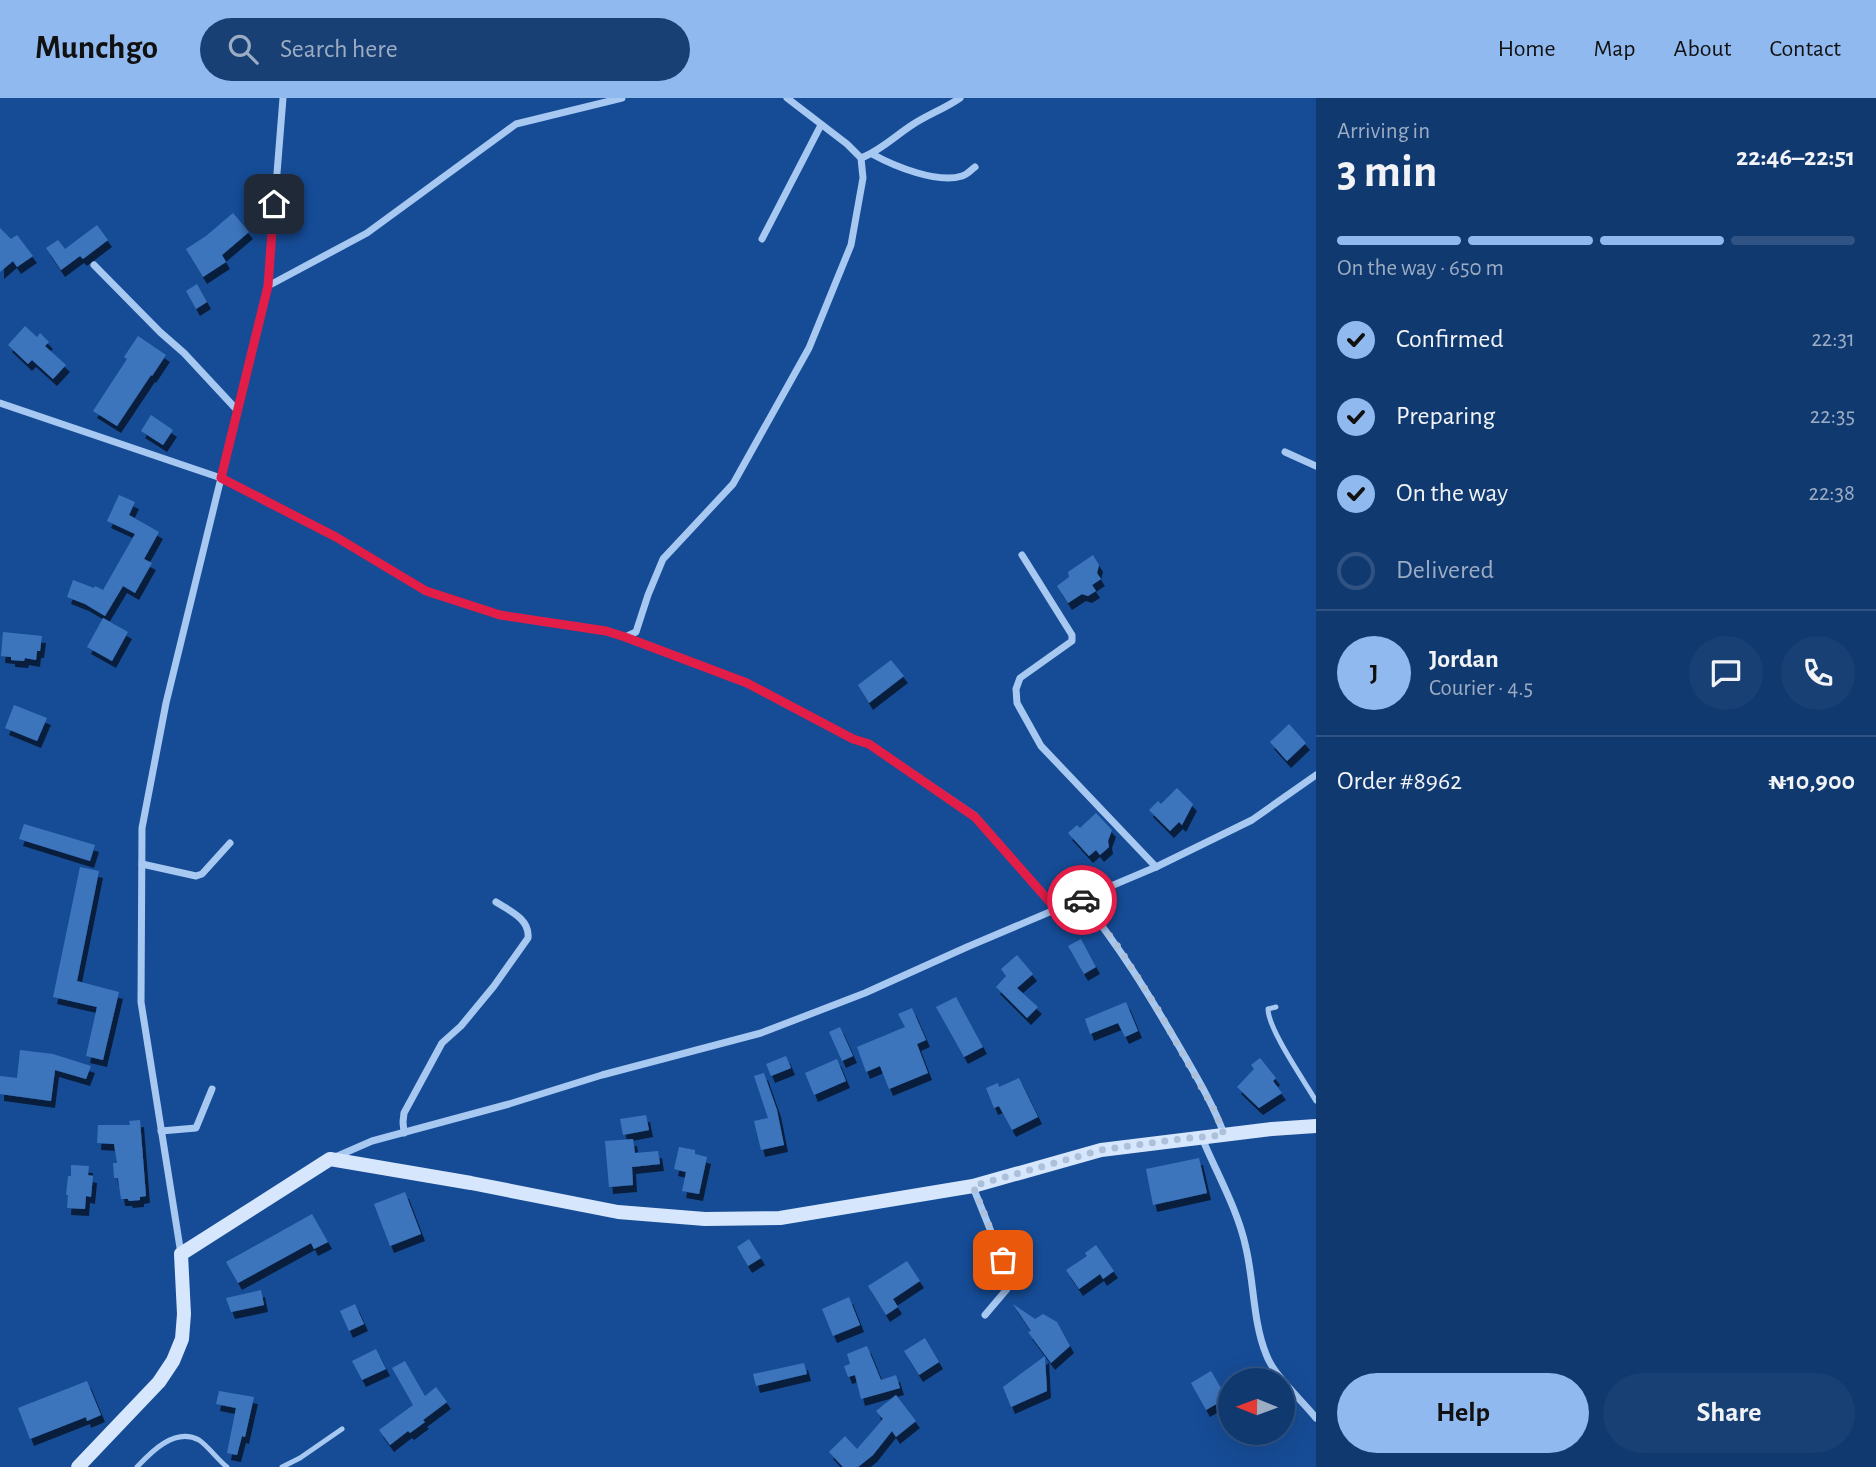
<!DOCTYPE html>
<html lang="en">
<head>
<meta charset="utf-8">
<style>
  body { margin:0; font-family:"Alegreya Sans",sans-serif; background:#194075; color:#f1f3f6; height:100vh; display:flex; flex-direction:column; font-size:26px; white-space:nowrap }
  * { box-sizing:border-box; margin:0 }
  p { font-size:23px; color:#9cacc3 }
  .icon { flex:none; width:38px; height:38px; fill:none; stroke:currentColor; stroke-width:2; stroke-linecap:round; stroke-linejoin:round }
  .map { position:relative; flex:1; overflow:hidden }
  .details { display:flex; flex-direction:column; background:#103970; width:560px }
  .details>* { flex:none }
  .needle { width:46px; rotate:271deg }
  .buttons { position:absolute; left:1218px; top:1270px; display:grid; gap:14px }
  .buttons a { display:grid; place-items:center; width:77px; height:77px; border-radius:50%; background:#103970; box-shadow:0 7px 28px #0002,0 0 0 2px #305383; font-size:35px }
  .pin { position:absolute; display:grid; place-items:center; width:60px; height:60px; color:#fff; margin:-30px; border-radius:14px; box-shadow:0 4px 10px #0006 }
  .courier { position:absolute; display:grid; place-items:center; width:70px; height:70px; margin:-35px; border:5px solid #e11d48; border-radius:50%; background:#fff; color:#222; box-shadow:0 2px 9px #0007 }
  .overview em { font-style:normal; font-weight:700 }
  .overview div { display:flex; flex-direction:column-reverse }
  .overview { display:flex; align-items:center; justify-content:space-between; height:119px; padding:0 21px }
  h1 { font-size:46px; font-weight:700; line-height:52px }
  .bar { display:grid; grid-template-columns:repeat(4,1fr); gap:10px 7px; align-content:center; height:84px; padding:0 21px }
  .bar i { height:9px; border-radius:5px; background:#305383 }
  .bar .selected { background:#90b9f0 }
  .bar p { grid-column:span 4 }
  .line { display:flex; align-items:center; gap:18px; padding:0 21px; border-top:2px solid #305383 }
  .line div { flex:1 }
  .round { display:grid; place-items:center; flex:none; width:74px; height:74px; border-radius:37px; background:#194075 }
  ol { padding:0 21px; list-style:none }
  li { display:flex; align-items:center; gap:21px; height:77px }
  li p { margin-inline-start:auto }
  li .icon { padding:7px; border-radius:50%; background:#90b9f0; color:#111; stroke-width:4 }
  li:last-child { color:#9cacc3 }
  li i { width:38px; height:38px; border:4px solid #305383; border-radius:50% }
  .primary-button { display:flex; gap:14px; margin-top:auto; padding:14px 21px }
  .primary-button a { flex:1; height:80px; border-radius:42px; background:#90b9f0; color:#111; font-size:28px; font-weight:700; line-height:80px; text-align:center }
  .primary-button a+a { background:#194075; color:#f1f3f6 }
  header { display:flex; align-items:center; gap:42px; box-sizing:border-box; height:98px; padding:0 35px; background:#90b9f0; color:#111 }
  header strong { font-size:33px }
  nav { display:flex; gap:38px; margin-inline-start:auto; font-size:24px }
  .search { width:490px; height:63px; background:#194075; display:flex; align-items:center; gap:18px; box-sizing:border-box; padding:0 24px; border-radius:38px; color:#9cacc3; font-size:26px }
  main { display:flex; flex:1; min-height:0 }
  .map>svg:first-child { display:block }
  .building { fill:#3e75bd; filter:url(#shadow) }
  .lines { fill:none; stroke-linecap:round; stroke-linejoin:round }
  .lane { stroke:#a7c8f1; stroke-width:5 }
  .street { stroke:#a7c8f1; stroke-width:7 }
  .secondary { stroke:#d6e6fc; stroke-width:14 }
  .done { stroke:#adc0da; stroke-width:7; stroke-dasharray:0 12.6 }
  .route { stroke:#e11d48; stroke-width:9 }
</style>
</head>
<body>
<header>
<strong>Munchgo</strong>
<div class="search"><svg class="icon" aria-label="search" viewBox="0 0 24 24"><circle cx="10" cy="10" r="6"/><path d="M15 15l6 6"/></svg>Search here</div>
<nav><a>Home</a><a>Map</a><a>About</a><a>Contact</a></nav>
</header>
<main>
<div class="map">
<svg width="1316" height="1369" viewBox="0 0 1316 1369">
  <defs>
    <filter id="shadow"><feDropShadow dx="4" dy="7" stdDeviation="0" flood-color="#0009"/></filter>
  </defs>
  <rect width="100%" height="100%" fill="#164c96"/>
  <g class="building">
    <path d="M233,115l16,19 -27,23 4,7 -23,15 -17,-28 20,-13z"/>
    <path d="M97,127l11,15 -25,19 -3,-3 -19,14 -15,-22 12,-8 7,9z"/>
    <path d="M0,130l11,11 6,-4 16,21 -16,11 -4,-6 -13,11z"/>
    <path d="M197,186l10,18 -11,7 -10,-18z"/>
    <path d="M25,228l12,11 3,-4 9,9 -4,4 21,19 -13,14 -21,-19 -4,4 -20,-19z"/>
    <path d="M138,238l28,19 -14,21 -1,-1 -34,51 -24,-15 34,-52 -3,-2z"/>
    <path d="M151,317l22,15 -10,15 -22,-14z"/>
    <path d="M119,397l16,7 -6,13 30,17 -15,27 8,4 -17,30 -12,-7 -18,30 -20,-12 -18,-7 6,-17 21,8 1,-2 8,4 32,-56 -28,-13z"/>
    <path d="M1093,457l6,10 -2,8 4,6 -9,6 4,6 -8,5 -6,-2 -14,9 -11,-17 12,-9 -1,-5z"/>
    <path d="M103,520l25,14 -16,29 -25,-14z"/>
    <path d="M3,534l39,4 -2,15h-3l-1,9 -11,-2 -1,3 -13,-1v-3l-10,-1z"/>
    <path d="M891,562l13,16 -35,27 -11,-18z"/>
    <path d="M14,607l33,13 -10,23 -32,-13z"/>
    <path d="M1289,626l17,19 -19,18 -17,-19z"/>
    <path d="M1177,690l16,16 -11,21 -3,-3 -9,9 -21,-21 9,-9 3,3z"/>
    <path d="M1096,715l16,17 -4,11 1,6 -9,8 -4,-5 -7,6 -21,-23 9,-8 3,3z"/>
    <path d="M24,726l71,21 -5,16 -71,-22z"/>
    <path d="M80,769l19,4 -22,110 42,11 -16,68 -17,-4 11,-49 -44,-10z"/>
    <path d="M1081,841l15,28 -12,7 -16,-28z"/>
    <path d="M1017,857l16,19 -16,14 21,19 -11,11 -31,-31 10,-11 -5,-7z"/>
    <path d="M956,899l27,50 -19,10 -28,-50z"/>
    <path d="M1126,904l12,29 -13,6 -7,-14 -28,11 -5,-15z"/>
    <path d="M912,910l14,32 -9,4 11,29 -39,16 -9,-23 -14,6 -9,-25 48,-20 -7,-13z"/>
    <path d="M840,929l13,29 -11,5 -13,-29z"/>
    <path d="M20,952l33,4 38,12 -5,13 -31,-9 -4,31 -51,-7v-18l17,2z"/>
    <path d="M786,958l5,12 -20,8 -5,-12z"/>
    <path d="M1260,960l16,20 -3,3 9,12 -23,15 -22,-21 17,-18 -3,-4z"/>
    <path d="M837,961l9,22 -32,14 -9,-22z"/>
    <path d="M764,975l13,37 7,35 -23,5 -7,-29 14,-3 -14,-42z"/>
    <path d="M1019,980l19,39 -26,13 -13,-24 -5,2 -8,-20 12,-5 1,4z"/>
    <path d="M646,1017l3,15 -26,5 -3,-16z"/>
    <path d="M140,1022l6,76 -6,1v3l-11,1 -1,-2h-7l-3,-21h-4l-1,-15h4l-3,-19 -17,-1 1,-18h32l-1,-4z"/>
    <path d="M633,1041l2,14 23,-2 2,13 -28,3 1,18 -24,2 -4,-46z"/>
    <path d="M679,1049l16,3v4l12,3 -8,37 -17,-3 4,-19 -12,-3z"/>
    <path d="M1199,1060l8,35 -54,12 -7,-36z"/>
    <path d="M71,1067l18,1 -1,9 5,1 -2,21 -5,-1 -1,13 -18,-1 1,-13h-2l2,-19h3z"/>
    <path d="M405,1094l16,42 -31,12 -16,-42z"/>
    <path d="M312,1116l16,28 -14,7 -3,-6 -73,40 -12,-21z"/>
    <path d="M749,1141l12,19 -13,8 -11,-19z"/>
    <path d="M1096,1147l18,26 -11,8 -3,-5 -21,15 -13,-19 21,-14 -2,-3z"/>
    <path d="M907,1163l13,20 -27,18 5,8 -12,8 -18,-29z"/>
    <path d="M261,1192l3,15 -33,7 -5,-14z"/>
    <path d="M849,1199l11,28 -27,11 -11,-27z"/>
    <path d="M355,1206l9,20 -15,7 -9,-20z"/>
    <path d="M1013,1206l22,15 8,-5 14,8 13,24 -19,17 -23,-31 3,-1z"/>
    <path d="M925,1240l14,24 -20,13 -15,-24z"/>
    <path d="M867,1248l14,34 15,-5 4,13 -39,11 -6,-24 -7,2 -4,-11 6,-2 -3,-10z"/>
    <path d="M376,1251l10,20 -24,11 -10,-19z"/>
    <path d="M1045,1258l2,35 -36,16 -8,-20z"/>
    <path d="M405,1263l20,35 11,-9 11,15 -24,18 2,2 -15,11 -2,-2 -18,14 -11,-15 34,-25 -21,-37z"/>
    <path d="M804,1265l3,11 -51,12 -3,-12z"/>
    <path d="M1211,1273l16,27 -21,12 -15,-27z"/>
    <path d="M87,1283l14,34 -14,6 -1,-4 -56,22 -12,-31z"/>
    <path d="M219,1293l35,6 -9,40 -3,-1 -5,19 -10,-2 9,-45 -20,-4z"/>
    <path d="M896,1297l20,26 -20,16 -4,-6 -19,24 -15,12h-15l-14,-15 16,-16 12,13 26,-30 -7,-8z"/>
  </g>
  <g class="lines">
    <g class="lane">
      <path d="M1276,909l-8,2c0,20 37,73 48,92"/>
      <path d="M137,1369c14,-15 38,-40 62,-27 9,6 19,20 28,27"/>
      <path d="M282,1369l18,-9 42,-29"/>
    </g>
    <g class="street">
      <path d="M872,56c22,12 65,30 90,22 5,-1 9,-6 13,-9"/>
      <path d="M861,60c19,-7 34,-22 51,-33 15,-10 32,-16 48,-27"/>
      <path d="M762,141l59,-114"/>
      <path d="M94,167l66,67 24,21 53,57"/>
      <path d="M268,188l99,-53 149,-109 106,-26"/>
      <path d="M0,305l221,75 115,59 90,54 74,24 106,16 19,6 11,-5 12,-37 15,-36 70,-75 76,-136 42,-103 12,-67 -2,-20 -14,-14 -60,-46"/>
      <path d="M1285,354l31,14"/>
      <path d="M1022,457l50,80v6l-52,37 -4,11 1,14 24,43 115,121"/>
      <path d="M625,539l122,46 106,56 16,5 106,72 82,94"/>
      <path d="M142,766l54,12 6,-2 28,-31"/>
      <path d="M1081,801c39,48 68,96 99,149 16,28 33,56 44,86"/>
      <path d="M161,1033l35,-3 16,-39"/>
      <path d="M404,1035l-1,-11 1,-9 38,-70 19,-17 33,-40 34,-48c2,-19 -18,-27 -32,-36"/>
      <path d="M1202,1040c15,36 36,72 44,110 8,34 7,74 20,106 8,22 35,45 50,64"/>
      <path d="M333,1060l39,-17 137,-37 93,-29 159,-42 104,-40 102,-46 189,-80 96,-47 64,-45"/>
      <path d="M973,1089l36,89 -2,13 -22,26"/>
      <path d="M181,1156l-40,-252 1,-174 24,-125 102,-417 15,-188"/>
    </g>
    <path class="secondary" d="M78,1369l81,-85 14,-21 9,-22 2,-25 -3,-60 149,-95 141,24 147,29 87,7 75,-1 193,-32 128,-36 171,-21 44,-3"/>
  </g>
  <g class="lines">
    <path class="done" d="M1003,1162l-30,-74 128,-36 79,-11 44,-4 -9,-24 -58,-103 -38,-60 -37,-48"/>
    <path class="route" d="M274,106l-6,82 -47,192 115,59 90,54 74,24 106,16 19,6 122,46 106,56 16,5 106,73 82,93 25,-10"/>
  </g>
</svg>
<div class="buttons">
<a><svg class="needle" viewBox="-14 -14 28 28"><path d="M0-13l5 13h-10z" fill="#e53935"/><path d="M0 13l5-13h-10z" fill="#9cacc3"/></svg></a>
</div>
<div class="pin" style="left:1003px;top:1162px;background:#ea580c"><svg class="icon" aria-label="bag" viewBox="0 0 24 24"><path d="M5 8h14l-1 12H6zM9 8a3 3 0 0 1 6 0"/></svg></div>
<div class="pin" style="left:274px;top:106px;background:#1f2937"><svg class="icon" aria-label="home" viewBox="0 0 24 24"><path d="M3 11l9-7 9 7M6 9v11h12V9"/></svg></div>
<div class="courier" style="left:1082px;top:802px"><svg class="icon" aria-label="car" viewBox="0 0 24 24"><path d="M5 17H2v-5l4-1 3-4h7l3 4 3 1v5h-3M9 17h6M6 11h13"/><circle cx="7" cy="17" r="2"/><circle cx="17" cy="17" r="2"/></svg></div>
</div>
<section class="details">
<div class="overview"><div><h1>3 min</h1><p>Arriving in</p></div><em>22:46–22:51</em></div>
<div class="bar"><i class="selected"></i><i class="selected"></i><i class="selected"></i><i></i><p>On the way · 650 m</p></div>
<ol>
<li><svg class="icon" aria-label="check" viewBox="0 0 24 24"><path d="M5 12l5 5 9-10"/></svg>Confirmed<p>22:31</p></li>
<li><svg class="icon" aria-label="check" viewBox="0 0 24 24"><path d="M5 12l5 5 9-10"/></svg>Preparing<p>22:35</p></li>
<li><svg class="icon" aria-label="check" viewBox="0 0 24 24"><path d="M5 12l5 5 9-10"/></svg>On the way<p>22:38</p></li>
<li><i></i>Delivered</li>
</ol>
<div class="line" style="height:126px"><b class="round" style="background:#90b9f0;color:#111">J</b><div><b>Jordan</b><p>Courier · 4.5</p></div><a class="round"><svg class="icon" aria-label="chat" viewBox="0 0 24 24"><path d="M4 5h16v11H9l-5 4z"/></svg></a><a class="round"><svg class="icon" aria-label="phone" viewBox="0 0 24 24"><path d="M5 4h4l2 5-3 2q2 4 5 5l2-3 5 2v4C11 20 4 13 5 4z"/></svg></a></div>
<div class="line" style="height:91px"><div>Order #8962</div><b>₦10,900</b></div>
<div class="primary-button"><a>Help</a><a>Share</a></div>
</section>
</main>
</body>
</html>
